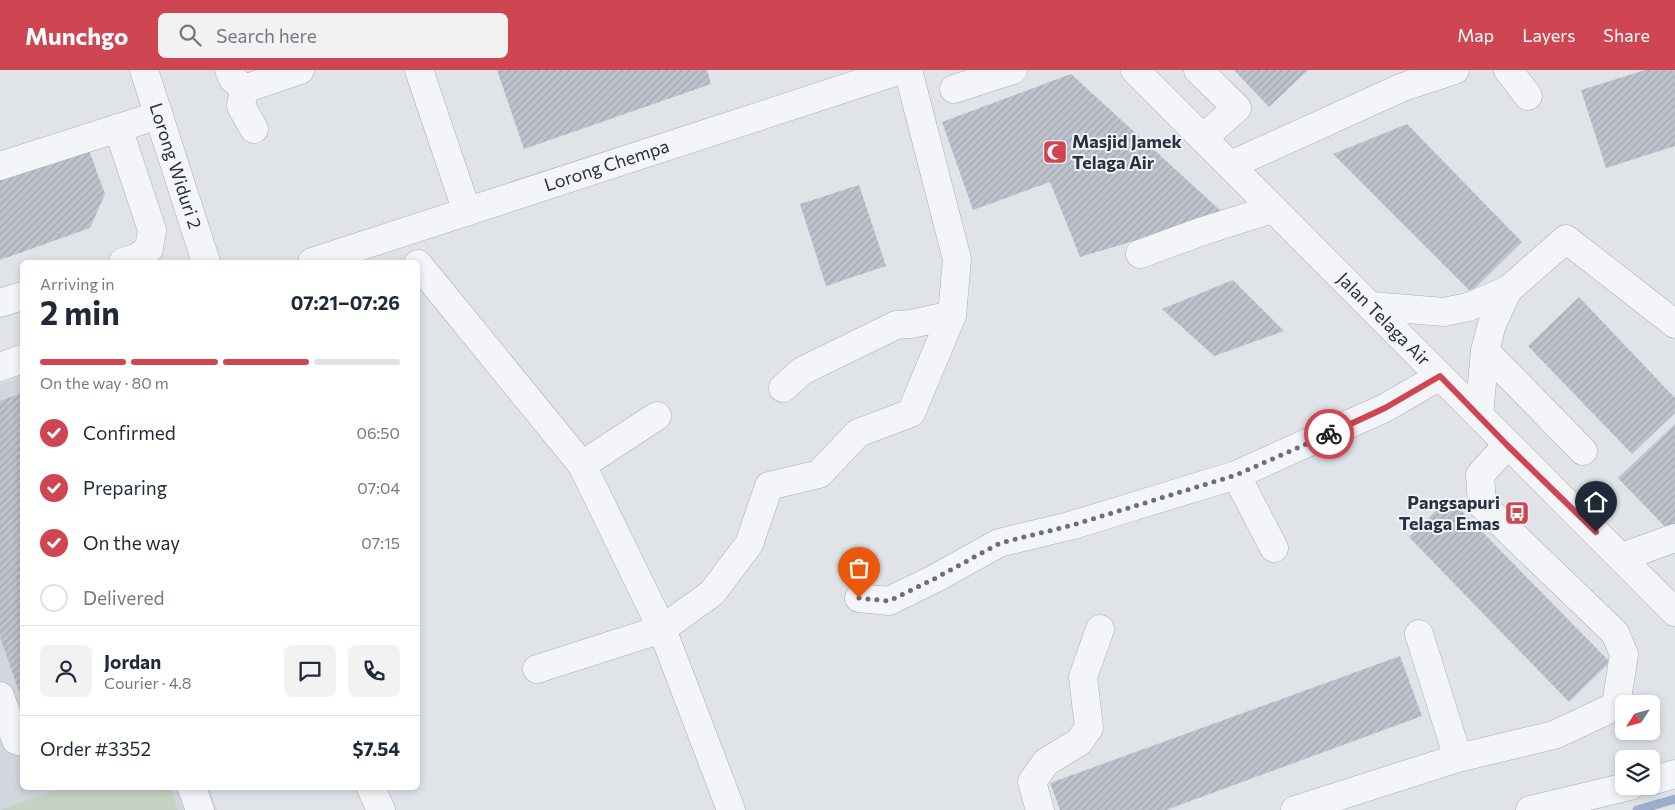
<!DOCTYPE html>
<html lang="en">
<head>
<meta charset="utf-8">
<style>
  body { margin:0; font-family:Commissioner,sans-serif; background:#f2f2f3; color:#1f2937; height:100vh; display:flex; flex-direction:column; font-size:19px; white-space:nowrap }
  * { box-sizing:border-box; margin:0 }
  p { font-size:16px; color:#747a83 }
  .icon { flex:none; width:28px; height:28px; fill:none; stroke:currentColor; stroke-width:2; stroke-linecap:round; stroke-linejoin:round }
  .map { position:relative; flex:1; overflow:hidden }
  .drawer { position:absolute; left:20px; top:190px; width:400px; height:530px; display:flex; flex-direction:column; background:#fff; border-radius:8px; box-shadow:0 2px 8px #0003 }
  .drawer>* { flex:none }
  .needle { width:32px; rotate:234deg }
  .tools { position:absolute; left:1615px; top:625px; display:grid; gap:10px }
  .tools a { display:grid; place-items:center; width:45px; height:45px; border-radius:8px; background:#fff; box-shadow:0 2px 8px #0003; font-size:25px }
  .pin { position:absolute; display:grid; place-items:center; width:42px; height:42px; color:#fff; margin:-51px -21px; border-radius:50% 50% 50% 0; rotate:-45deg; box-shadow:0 0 5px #0007 }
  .pin .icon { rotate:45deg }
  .courier { position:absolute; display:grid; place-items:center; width:50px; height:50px; margin:-25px; border:4px solid #cf4552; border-radius:50%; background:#fff; color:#222; box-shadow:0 1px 6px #0007 }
  .summary em { font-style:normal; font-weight:700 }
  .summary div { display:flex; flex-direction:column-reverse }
  .summary { display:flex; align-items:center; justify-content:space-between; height:85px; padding:0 20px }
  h1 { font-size:32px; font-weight:700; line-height:38px }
  .bar { display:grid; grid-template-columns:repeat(4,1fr); gap:8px 5px; align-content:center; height:60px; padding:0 20px }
  .bar i { height:6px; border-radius:4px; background:#e0e1e3 }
  .bar .current { background:#cf4552 }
  .bar p { grid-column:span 4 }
  .line { display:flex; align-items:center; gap:12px; padding:0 20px; border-top:1px solid #e0e1e3 }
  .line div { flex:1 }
  .round { display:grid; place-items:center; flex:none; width:52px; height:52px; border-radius:8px; background:#f2f2f3 }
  ol { padding:0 20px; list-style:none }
  li { display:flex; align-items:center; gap:15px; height:55px }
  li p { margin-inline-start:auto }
  li .icon { padding:5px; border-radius:50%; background:#cf4552; color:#fff; stroke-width:4 }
  li:last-child { color:#747a83 }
  li i { width:28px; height:28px; border:2px solid #e0e1e3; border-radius:50% }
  header { display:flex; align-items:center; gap:30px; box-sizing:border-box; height:70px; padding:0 25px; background:#cf4552; color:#fff }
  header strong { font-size:24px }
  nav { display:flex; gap:28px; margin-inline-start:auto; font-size:18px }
  .search { width:350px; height:45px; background:#f2f2f3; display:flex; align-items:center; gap:12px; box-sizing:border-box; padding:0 18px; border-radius:8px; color:#747a83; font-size:19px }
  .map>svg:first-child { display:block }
  .built { fill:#d2d6de }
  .grass { fill:#c5d3c2 }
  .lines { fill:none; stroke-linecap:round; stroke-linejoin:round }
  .stream { stroke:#9bafca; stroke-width:9 }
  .building { fill:url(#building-hatch) }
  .minor-casing { stroke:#a9aeb7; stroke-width:29 }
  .minor { stroke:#f3f5f8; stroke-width:28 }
  .done { stroke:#696f7c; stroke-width:5; stroke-dasharray:0 9 }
  .route { stroke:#cf4552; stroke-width:6 }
  .labels { text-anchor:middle; stroke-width:4; stroke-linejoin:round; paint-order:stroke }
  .poi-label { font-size:18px; font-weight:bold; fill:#293041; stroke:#f0f3f7; text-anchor:start }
  .street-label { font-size:18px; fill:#293041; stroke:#f0f3f7 }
</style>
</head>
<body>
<header>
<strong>Munchgo</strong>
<div class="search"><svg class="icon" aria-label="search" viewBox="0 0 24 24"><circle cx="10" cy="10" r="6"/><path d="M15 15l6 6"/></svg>Search here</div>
<nav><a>Map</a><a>Layers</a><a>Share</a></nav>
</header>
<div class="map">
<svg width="1675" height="740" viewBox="0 0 1675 740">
  <defs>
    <pattern id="building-hatch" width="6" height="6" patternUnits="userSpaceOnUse" patternTransform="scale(1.25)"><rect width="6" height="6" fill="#bec2cc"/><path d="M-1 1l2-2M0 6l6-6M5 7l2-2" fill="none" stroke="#a3a7b0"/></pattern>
  </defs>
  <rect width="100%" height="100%" fill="#e0e4e9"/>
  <path class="built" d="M22,306v412h187l8,22h-217v-426z"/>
  <path class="grass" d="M63,718h107l8,22h-178z"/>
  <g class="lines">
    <path class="stream" d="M1637,740l38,-11"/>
  </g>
  <g class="building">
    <path d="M497,0h210l4,14 -187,65z"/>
    <path d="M1234,0h74l-39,37z"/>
    <path d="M1645,0h30v76l-69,22 -25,-78z"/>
    <path d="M1071,4l151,138 -11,6 -131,39 -30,-75 -77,28 -31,-88z"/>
    <path d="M1407,54l115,118 -51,50 -138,-138z"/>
    <path d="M85,69l20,55 -15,34 -90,32v-90z"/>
    <path d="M859,115l27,81 -60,20 -26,-82z"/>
    <path d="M1233,210l51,51 -70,25 -52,-47z"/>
    <path d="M1579,227l96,101v15l-43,41 -104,-108z"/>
    <path d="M22,323v307l-22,-63v-236z"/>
    <path d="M1675,354v109l-2,2 -55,-57z"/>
    <path d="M1449,428l161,164 -41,40 -160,-165z"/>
    <path d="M1400,586l22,60 -256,94h-106l-10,-27z"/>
  </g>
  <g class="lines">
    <defs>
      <g id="minor">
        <path id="s1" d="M144,0l62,192"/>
        <path d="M229,0l4,9 11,10"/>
        <path d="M419,0l48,142"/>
        <path id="s2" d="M1135,0l540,542"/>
        <path d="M1198,0l39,38 -34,30"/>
        <path d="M1508,0l20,26"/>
        <path d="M954,19l59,-19"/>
        <path d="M118,58l34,102 -3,19 -13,9 -13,4"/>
        <path d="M254,59l-13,-23 3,-17 56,-19"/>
        <path d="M1231,95l172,-78 52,-17"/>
        <path d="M0,96l159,-51"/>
        <path d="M1140,184l63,-23 69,-22"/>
        <path id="s3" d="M312,192l589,-192"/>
        <path d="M418,194l164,201 80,164 69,181"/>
        <path d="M0,233l22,-7"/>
        <path d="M1371,236l73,6 24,-5 40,-17 58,-51 109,85"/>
        <path d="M1485,281l98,100"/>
        <path d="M0,297l22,-8"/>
        <path d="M783,318l19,-17 94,-46 15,-1 41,-9"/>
        <path d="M1479,345l6,-64 7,-27 16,-34"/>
        <path d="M582,395l75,-49"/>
        <path d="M1236,405l38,73"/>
        <path d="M1622,487l53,-19"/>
        <path d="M859,528l30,3 45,-22 65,-36 74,-18 163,-50 149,-67 55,-32"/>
        <path d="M1419,564l39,124"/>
        <path d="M537,599l125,-40 50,-36 37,-49 20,-58 50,-12 39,-41 53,-20 41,-98 5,-56 -49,-189"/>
        <path d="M0,626l16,44 6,2"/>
        <path d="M1651,711l24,-7"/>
        <path d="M192,718l8,22"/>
        <path d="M371,718l10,22"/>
        <path d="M1040,740l-8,-28 14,-20 33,-20 10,-14 -6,-51 17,-48"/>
        <path d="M1295,740l163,-52 96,-23 62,-29 8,-52 -9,-21 -133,-128 -2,-30 27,-30"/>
        <path d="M1530,740l100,-24"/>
      </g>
    </defs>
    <use href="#minor" class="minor-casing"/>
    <use href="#minor" class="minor"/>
  </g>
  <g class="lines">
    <path class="done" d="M859,528l30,3 45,-22 66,-36 73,-18 163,-50 93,-41"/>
    <path class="route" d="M1329,364l56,-26 55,-32 67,69 89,87"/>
  </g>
  <defs>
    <symbol id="mosque-square" viewBox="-11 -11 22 22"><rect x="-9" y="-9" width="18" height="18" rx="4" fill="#cf4552" stroke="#f0f3f7"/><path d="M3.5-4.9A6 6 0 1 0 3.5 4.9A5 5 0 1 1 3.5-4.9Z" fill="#fff"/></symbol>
    <symbol id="bus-square" viewBox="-11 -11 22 22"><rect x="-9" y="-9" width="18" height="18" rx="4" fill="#cf4552" stroke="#f0f3f7"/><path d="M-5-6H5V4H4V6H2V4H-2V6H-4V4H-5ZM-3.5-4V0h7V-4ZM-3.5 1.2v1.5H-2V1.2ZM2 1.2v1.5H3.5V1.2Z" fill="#fff"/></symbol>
  </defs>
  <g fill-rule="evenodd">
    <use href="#mosque-square" x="1041" y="68" width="28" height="28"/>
    <use href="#bus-square" x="1503" y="429" width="28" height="28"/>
  </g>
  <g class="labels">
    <g class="poi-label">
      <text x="1072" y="78">Masjid Jamek<tspan x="1072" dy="21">Telaga Air</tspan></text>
      <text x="1500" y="439" text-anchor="end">Pangsapuri<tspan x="1500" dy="21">Telaga Emas</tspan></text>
    </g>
    <g class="street-label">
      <text dy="6" stroke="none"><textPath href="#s1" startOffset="101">Lorong Widuri 2</textPath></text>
      <text dy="6" stroke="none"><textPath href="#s3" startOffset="310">Lorong Chempa</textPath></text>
      <text dy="6" stroke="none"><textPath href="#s2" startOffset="352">Jalan Telaga Air</textPath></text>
    </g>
  </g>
</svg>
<div class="tools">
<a><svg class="needle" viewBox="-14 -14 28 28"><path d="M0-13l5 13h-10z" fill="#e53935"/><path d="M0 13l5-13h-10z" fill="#747a83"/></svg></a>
<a><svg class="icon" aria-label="layers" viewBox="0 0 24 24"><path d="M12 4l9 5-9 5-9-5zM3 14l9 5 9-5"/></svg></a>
</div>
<div class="pin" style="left:859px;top:528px;background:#ea580c"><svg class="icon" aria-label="bag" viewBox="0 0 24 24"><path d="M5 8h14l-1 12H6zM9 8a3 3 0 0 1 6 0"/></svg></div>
<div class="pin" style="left:1596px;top:462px;background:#1f2937"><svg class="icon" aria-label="home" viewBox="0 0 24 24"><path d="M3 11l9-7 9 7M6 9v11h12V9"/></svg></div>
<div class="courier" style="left:1329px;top:364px"><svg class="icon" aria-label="bike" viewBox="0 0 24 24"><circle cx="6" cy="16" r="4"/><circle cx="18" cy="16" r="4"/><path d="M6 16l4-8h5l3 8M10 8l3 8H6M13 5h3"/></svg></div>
<section class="drawer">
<div class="summary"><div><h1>2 min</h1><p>Arriving in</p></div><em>07:21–07:26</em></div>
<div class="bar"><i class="current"></i><i class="current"></i><i class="current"></i><i></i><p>On the way · 80 m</p></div>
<ol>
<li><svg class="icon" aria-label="check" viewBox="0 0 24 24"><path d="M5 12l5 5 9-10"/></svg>Confirmed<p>06:50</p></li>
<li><svg class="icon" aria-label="check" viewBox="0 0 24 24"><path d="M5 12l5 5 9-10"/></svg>Preparing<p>07:04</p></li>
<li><svg class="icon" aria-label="check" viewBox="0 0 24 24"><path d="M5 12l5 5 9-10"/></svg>On the way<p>07:15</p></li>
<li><i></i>Delivered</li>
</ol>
<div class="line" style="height:90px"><a class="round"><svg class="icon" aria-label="person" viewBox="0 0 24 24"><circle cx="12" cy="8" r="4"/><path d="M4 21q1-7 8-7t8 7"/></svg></a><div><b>Jordan</b><p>Courier · 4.8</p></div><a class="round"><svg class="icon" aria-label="chat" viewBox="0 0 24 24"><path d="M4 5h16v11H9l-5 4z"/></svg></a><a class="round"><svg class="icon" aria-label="phone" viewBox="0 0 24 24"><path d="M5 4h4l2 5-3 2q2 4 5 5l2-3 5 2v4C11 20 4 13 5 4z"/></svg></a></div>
<div class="line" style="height:65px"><div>Order #3352</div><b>$7.54</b></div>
</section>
</div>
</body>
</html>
